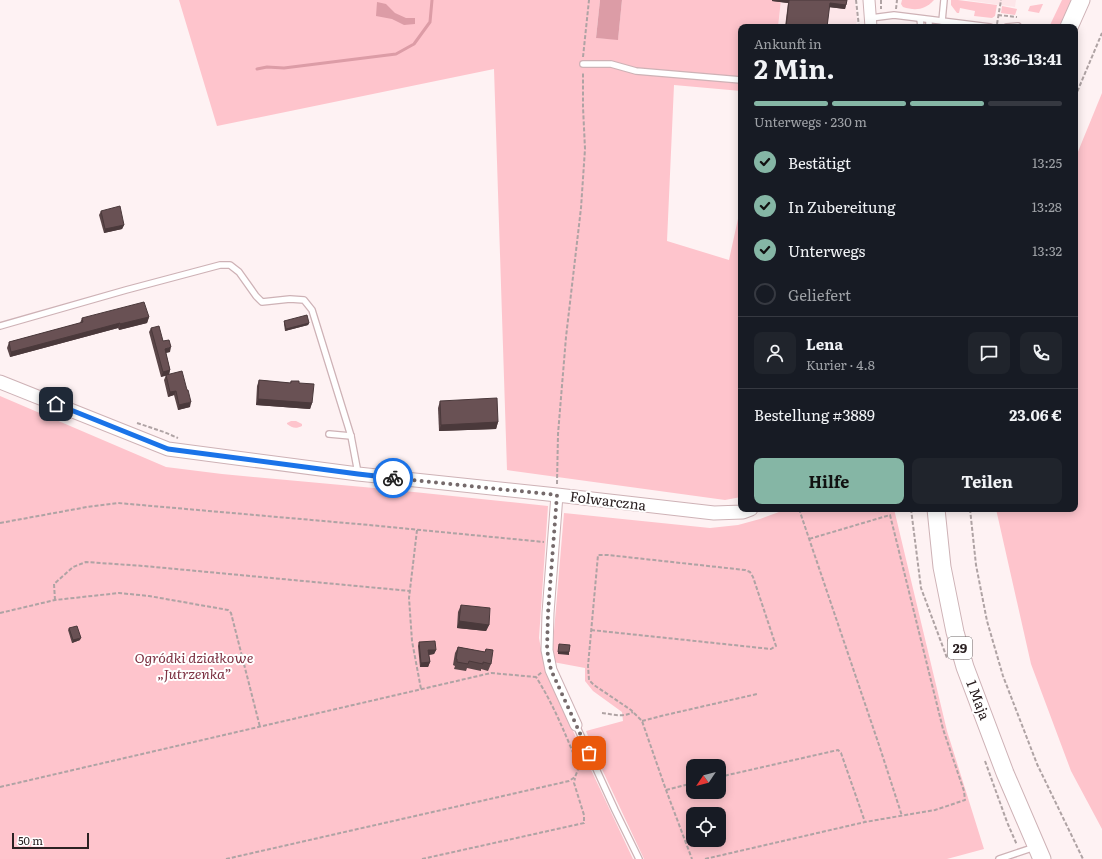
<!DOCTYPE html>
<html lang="de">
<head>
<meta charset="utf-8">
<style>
  body { margin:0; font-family:Literata,serif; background:#20242c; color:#f1f3f6; height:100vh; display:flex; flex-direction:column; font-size:15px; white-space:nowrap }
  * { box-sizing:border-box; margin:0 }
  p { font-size:13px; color:#9ea1a6 }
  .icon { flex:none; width:22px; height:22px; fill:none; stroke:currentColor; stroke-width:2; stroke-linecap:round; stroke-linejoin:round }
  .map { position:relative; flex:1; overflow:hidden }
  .sheet { position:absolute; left:738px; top:24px; width:340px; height:488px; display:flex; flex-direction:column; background:#171b24; border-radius:8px; box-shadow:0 2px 10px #0003 }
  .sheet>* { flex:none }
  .needle { width:26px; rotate:235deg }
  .controls { position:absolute; left:686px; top:759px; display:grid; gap:8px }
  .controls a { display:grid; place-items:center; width:40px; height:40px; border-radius:8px; background:#171b24; box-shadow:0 2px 10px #0003; font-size:20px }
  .scale { position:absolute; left:12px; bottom:10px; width:77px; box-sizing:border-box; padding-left:4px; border:2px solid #2b2122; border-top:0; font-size:11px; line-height:14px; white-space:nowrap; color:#2b2122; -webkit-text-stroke:3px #fff; paint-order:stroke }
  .pin { position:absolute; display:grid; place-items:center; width:34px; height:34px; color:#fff; margin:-17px; border-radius:8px; box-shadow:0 2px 6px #0006 }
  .courier { position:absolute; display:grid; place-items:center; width:40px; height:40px; margin:-20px; border:3px solid #1a73e8; border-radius:50%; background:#fff; color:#222; box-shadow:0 1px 5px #0007 }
  .head em { font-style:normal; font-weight:700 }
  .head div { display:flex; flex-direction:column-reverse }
  .head { display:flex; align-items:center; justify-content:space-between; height:68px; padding:0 16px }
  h1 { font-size:26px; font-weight:700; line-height:30px }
  .bar { display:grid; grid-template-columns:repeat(4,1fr); gap:6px 4px; align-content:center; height:48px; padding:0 16px }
  .bar i { height:5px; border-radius:3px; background:#363941 }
  .bar .current { background:#85b6a5 }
  .bar p { grid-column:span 4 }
  .line { display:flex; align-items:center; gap:10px; padding:0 16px; border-top:1px solid #363941 }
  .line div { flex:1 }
  .round { display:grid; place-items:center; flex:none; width:42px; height:42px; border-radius:8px; background:#20242c }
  ol { padding:0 16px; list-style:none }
  li { display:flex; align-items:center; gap:12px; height:44px }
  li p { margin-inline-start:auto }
  li .icon { padding:4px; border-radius:50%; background:#85b6a5; color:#111; stroke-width:4 }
  li:last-child { color:#9ea1a6 }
  li i { width:22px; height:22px; border:2px solid #363941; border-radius:50% }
  .cta { display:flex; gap:8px; margin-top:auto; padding:8px 16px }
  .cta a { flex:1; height:46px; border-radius:8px; background:#85b6a5; color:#111; font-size:16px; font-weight:700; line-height:46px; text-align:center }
  .cta a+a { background:#20242c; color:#f1f3f6 }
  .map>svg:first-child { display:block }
  .built { fill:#fde6e9 }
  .green { fill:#fec4cc; fill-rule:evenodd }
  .water { fill:#dc9ca6 }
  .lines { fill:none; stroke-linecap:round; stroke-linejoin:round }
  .stream { stroke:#dc9ca6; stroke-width:3 }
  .service-casing { stroke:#ceb2b6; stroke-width:8 }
  .minor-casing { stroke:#ceb2b6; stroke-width:13 }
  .tertiary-casing { stroke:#ceb2b6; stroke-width:15 }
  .primary-casing { stroke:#ceb2b6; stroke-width:19 }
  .path { stroke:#afa3a4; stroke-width:2; stroke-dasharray:4 2; stroke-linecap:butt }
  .service { stroke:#fff; stroke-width:5.5 }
  .minor { stroke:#fff; stroke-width:11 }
  .tertiary { stroke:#fff; stroke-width:13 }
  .primary { stroke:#fff; stroke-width:17 }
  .wall { fill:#5a4648 }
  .shaded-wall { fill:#4a393b }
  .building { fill:#695154; stroke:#4a393b }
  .done { stroke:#756a6b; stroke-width:4; stroke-dasharray:0 7.2 }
  .route { stroke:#1a73e8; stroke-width:5 }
  .labels { text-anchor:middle; stroke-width:4; stroke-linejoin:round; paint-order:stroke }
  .shield { fill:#fff; stroke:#6b6464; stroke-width:1 }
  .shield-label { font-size:13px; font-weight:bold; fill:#2b2122 }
  .street-label { font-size:14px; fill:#2b2122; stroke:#fff }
  .park-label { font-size:14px; font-style:italic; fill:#7d3142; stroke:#fff }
</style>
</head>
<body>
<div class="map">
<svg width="1102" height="859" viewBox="0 0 1102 859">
  <rect width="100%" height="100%" fill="#fef2f3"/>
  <g class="built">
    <path d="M781,0h74l2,16 -1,11h-78z"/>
    <path d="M966,0h50l-1,7z"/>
  </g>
  <g class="green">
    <path d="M179,0h421l-4,38 22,1 4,-39h159l-3,27h-37v64l-67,-6 -7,156 62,19 12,-55v292l-16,3 -218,-30 -13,-401 -277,57z"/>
    <path d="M902,0h32c-9,10 -19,11 -31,7l-2,-3z"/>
    <path d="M951,0h7l39,5 -2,11 -3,2 -18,-2 1,-5 -15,-3 -1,5h-2l-6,-8z"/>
    <path d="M1062,0h13l-12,27h-14z"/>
    <path d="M1042,4h1l-4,9 -11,-2 2,-5z"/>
    <path d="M1002,6l15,3 -2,6 -14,-2z"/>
    <path d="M1102,93v736l-31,-58 -40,-107 -35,-155h79v-350z"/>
    <path d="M0,396l166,71 56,7 163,15 163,17 -9,132 5,27 34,77 55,117h-633z"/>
    <path d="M291,421h5l6,3v2c-6,3 -10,2 -15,-2v-1z"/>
    <path d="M787,509h107l53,222 37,118 -37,10h-303l-44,-94 -14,-34 37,-10 -1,-9 -29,-21 -8,-10v-13l-32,-6 -1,-7 12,-142 146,15 28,-3 22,-6zM693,766h26v26h-26zM693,814h26v26h-26z"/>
  </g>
  <g class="water">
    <path d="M600,0h22l-4,40 -22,-2z"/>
    <path d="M377,2l9,2 9,9 11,5h9v6l-11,1 -12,-6 -16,-3z"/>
  </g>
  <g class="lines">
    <path class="stream" d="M257,69l10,-2 17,1 112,-14 18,-10 16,-22 2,-22"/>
    <defs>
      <g id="service">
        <path d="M871,18l23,-3 96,12"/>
        <path d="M920,19l1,8"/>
        <path d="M929,20v7"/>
        <path d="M942,21l2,-21"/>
        <path d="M1007,27l11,-1"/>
        <path d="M583,64h28l25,7 105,9"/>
        <path d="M0,326l126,-36 94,-25h10l9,7 17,24 6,6 28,-3 14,1 8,10 39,126 7,37"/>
        <path d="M329,434l22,2"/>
        <path d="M576,725l39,85 24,49"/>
        <path d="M999,859l36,-12"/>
      </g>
      <g id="minor">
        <path d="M869,0l2,27"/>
        <path d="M557,495l-9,118 -1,37 4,20 25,55"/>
      </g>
      <path id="tertiary" d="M0,382l168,67 190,25 199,21 157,18 29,-1 8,-3"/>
      <g id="primary">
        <path d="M1069,27l12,-27"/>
        <path d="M936,509l6,58 13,65 10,35 40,106 37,86"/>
      </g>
    </defs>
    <use href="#service" class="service-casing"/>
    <use href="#minor" class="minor-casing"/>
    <use href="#tertiary" class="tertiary-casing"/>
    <use href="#primary" class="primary-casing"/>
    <g class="path">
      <path d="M856,0l3,27"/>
      <path d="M881,0v9"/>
      <path d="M896,9l1,-9"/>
      <path d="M998,15l19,2"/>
      <path d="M997,24l4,-24"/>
      <path d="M583,57l6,-57"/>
      <path d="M1075,97l27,-64"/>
      <path d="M137,423l27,9 14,6"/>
      <path d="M557,484l1,-50 8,-97 15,-129 4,-59 -2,-42v-35"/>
      <path d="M799,509l81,239 22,68"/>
      <path d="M911,509l10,79 26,70"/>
      <path d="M970,509l6,56 11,56 16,55 34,88 46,95"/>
      <path d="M0,523l87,-16 31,-4 251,22 175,17"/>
      <path d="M417,530l-8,68 3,43 9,48"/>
      <path d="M55,600l-1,-16 19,-17 13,-5 58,4 266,25"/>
      <path d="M0,613l55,-13 64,-7 30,3 79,14 3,3 29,114"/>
      <path d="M591,630l180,19 5,-3 -23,-69 -3,-5 -5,-2 -137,-15h-10l-10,111 1,14 5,5 37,25 11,11 24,69 26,69"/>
      <path d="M602,713c10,1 21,5 31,-1"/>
      <path d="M642,721l19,-5 96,-22"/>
      <path d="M985,761l22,61 10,23"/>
      <path d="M719,777l119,-27 3,3 24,69"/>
      <path d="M0,787l491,-114 45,4 6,-5"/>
      <path d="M666,790l27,-7"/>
      <path d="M226,859l343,-78 6,-4 4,-10c-13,-31 -25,-62 -43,-90"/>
      <path d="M422,859l162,-36v-8l-10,-32 1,-5"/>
      <path d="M705,859l160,-37 70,-12 30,-10 -1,-9 -21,-62 -53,-214 -81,24"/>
    </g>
    <use href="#service" class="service"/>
    <use href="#minor" class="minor"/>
    <use href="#tertiary" class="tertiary"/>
    <use href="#primary" class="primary"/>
  </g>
  <g class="wall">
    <path d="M772,0h75l-2,9 -16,-2 -2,20h-42l3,-24 -16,-2z"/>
    <path d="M101,211l23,14 -2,4 -18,4 -5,-18z"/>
    <path d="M149,317l-2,6 -28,7 -1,-2 -108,29 -3,-9 2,-6 71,-19 2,-5z"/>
    <path d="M284,321l25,2 -1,2 -23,6 -1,-7z"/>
    <path d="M151,328l12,13 7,11 -4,1 4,17 -1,4 21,33 -12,3 -4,-15 -6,2 -4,-17 2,-5 -5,2 -12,-45z"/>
    <path d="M259,380l31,3 1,-2 8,2 13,20 -2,6 -54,-4 1,-19z"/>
    <path d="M440,401l58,21 -2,7 -57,2 -1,-23z"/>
    <path d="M461,605l28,20 -3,6 -29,-3 1,-16z"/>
    <path d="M69,628l11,12 -8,3 -4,-13z"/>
    <path d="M419,642l17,8 -2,4 -5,1 1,7 -2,5h-8l-2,-21z"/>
    <path d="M458,647l27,5 1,-3 5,15 -3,7 -7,-2v2l-14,-3 -1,3 -12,-2 1,-3 -2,-1 2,-12z"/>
  </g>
  <g class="shaded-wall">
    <path d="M772,0h17l-1,3 -16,-2z"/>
    <path d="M830,3l16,2 -1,4 -17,-2z"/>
    <path d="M124,225l-2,4 -18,4 1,-4z"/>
    <path d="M149,317l-2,6 -28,7 1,-6z"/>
    <path d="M120,323l-2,5 -108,29 1,-5z"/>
    <path d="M309,323l-1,2 -23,6 1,-2z"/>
    <path d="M171,347l-1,5 -7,1 2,-4z"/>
    <path d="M170,370l-1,5 -8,2 2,-5z"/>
    <path d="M176,391l-2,4 -6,2 2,-5z"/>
    <path d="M258,399l54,4 -2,6 -54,-4z"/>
    <path d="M191,402l-1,5 -12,3 1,-5z"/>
    <path d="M498,422l-2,7 -57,2 2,-6z"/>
    <path d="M459,621l30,4 -3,6 -29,-3z"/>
    <path d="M81,638l-1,2 -8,3 1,-3z"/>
    <path d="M428,650h8l-2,4 -7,1z"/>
    <path d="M558,652h11v3l-11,-1z"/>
    <path d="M430,662l-2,5h-8l1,-4z"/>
  </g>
  <g class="building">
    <path d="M789,0h58l-1,5 -16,-2 -3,24h-41z"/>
    <path d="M120,206l4,19 -19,4 -4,-18z"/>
    <path d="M144,302l5,15 -29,7v-1l-109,29 -2,-10 74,-20 -1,-4z"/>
    <path d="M307,315l2,8 -23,6 -2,-8z"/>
    <path d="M159,326l4,15 6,-1 2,7 -6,2 5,21 -7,2 -12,-44z"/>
    <path d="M182,371l5,19h1l3,12 -12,3 -3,-14 -6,1 -4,-17z"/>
    <path d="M259,380l32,3v-2h8v2l15,1 -2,19 -54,-4z"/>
    <path d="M497,398l1,24 -57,3 -1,-24z"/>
    <path d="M461,605l29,3 -1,17 -30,-4z"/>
    <path d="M77,626l4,12 -8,2 -4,-12z"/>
    <path d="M435,641l1,9h-8l2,12 -9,1 -2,-21z"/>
    <path d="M559,644l11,1 -1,7h-11z"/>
    <path d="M458,647l27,5 1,-3 7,1 -2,14 -8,-2v2l-14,-3 -1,3 -11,-2v-3h-1z"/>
  </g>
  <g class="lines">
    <path class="done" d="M393,478l164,17 -9,118 -1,37 4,20 38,83"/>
    <path class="route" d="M56,404l112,45 190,25 35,4"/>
  </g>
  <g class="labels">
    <rect class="shield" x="948" y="637" width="24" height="22" rx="3"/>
    <g class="shield-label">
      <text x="960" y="653">29</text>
    </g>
    <g class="street-label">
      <text transform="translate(608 501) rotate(7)" y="5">Folwarczna</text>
      <text transform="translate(978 700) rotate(69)" y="5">1 Maja</text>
    </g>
    <g class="park-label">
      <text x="194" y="663">Ogródki działkowe<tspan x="194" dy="16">„Jutrzenka”</tspan></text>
    </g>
  </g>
</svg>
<div class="controls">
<a><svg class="needle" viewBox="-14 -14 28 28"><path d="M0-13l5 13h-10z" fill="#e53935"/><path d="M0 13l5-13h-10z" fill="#9ea1a6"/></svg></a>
<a><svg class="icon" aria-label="locate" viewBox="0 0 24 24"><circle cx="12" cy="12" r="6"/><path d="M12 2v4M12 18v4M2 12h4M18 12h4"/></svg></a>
</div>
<div class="scale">50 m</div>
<div class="pin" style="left:589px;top:753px;background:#ea580c"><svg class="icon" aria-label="bag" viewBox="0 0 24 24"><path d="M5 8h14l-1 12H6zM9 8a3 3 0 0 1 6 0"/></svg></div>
<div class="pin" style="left:56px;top:404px;background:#1f2937"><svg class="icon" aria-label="home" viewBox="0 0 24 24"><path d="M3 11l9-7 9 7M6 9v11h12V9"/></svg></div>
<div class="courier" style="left:393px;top:478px"><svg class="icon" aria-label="bike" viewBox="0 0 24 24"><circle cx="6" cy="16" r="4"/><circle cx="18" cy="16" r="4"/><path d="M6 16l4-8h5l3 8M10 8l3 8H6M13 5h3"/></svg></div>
<section class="sheet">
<div class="head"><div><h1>2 Min.</h1><p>Ankunft in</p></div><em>13:36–13:41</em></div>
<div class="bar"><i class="current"></i><i class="current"></i><i class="current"></i><i></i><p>Unterwegs · 230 m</p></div>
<ol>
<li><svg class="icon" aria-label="check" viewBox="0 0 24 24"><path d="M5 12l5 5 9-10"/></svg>Bestätigt<p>13:25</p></li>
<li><svg class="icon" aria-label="check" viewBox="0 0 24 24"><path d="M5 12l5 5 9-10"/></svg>In Zubereitung<p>13:28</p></li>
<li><svg class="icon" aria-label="check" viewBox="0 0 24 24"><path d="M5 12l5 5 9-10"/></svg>Unterwegs<p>13:32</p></li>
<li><i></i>Geliefert</li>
</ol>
<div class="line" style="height:72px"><a class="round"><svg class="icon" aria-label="person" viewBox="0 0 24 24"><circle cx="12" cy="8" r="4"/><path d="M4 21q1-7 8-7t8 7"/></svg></a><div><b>Lena</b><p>Kurier · 4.8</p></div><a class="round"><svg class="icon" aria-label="chat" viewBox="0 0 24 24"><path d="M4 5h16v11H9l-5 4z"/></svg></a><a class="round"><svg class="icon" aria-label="phone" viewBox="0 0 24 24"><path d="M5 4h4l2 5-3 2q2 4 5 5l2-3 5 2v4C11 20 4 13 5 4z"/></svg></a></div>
<div class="line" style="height:52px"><div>Bestellung #3889</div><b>23.06 €</b></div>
<div class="cta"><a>Hilfe</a><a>Teilen</a></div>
</section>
</div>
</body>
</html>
